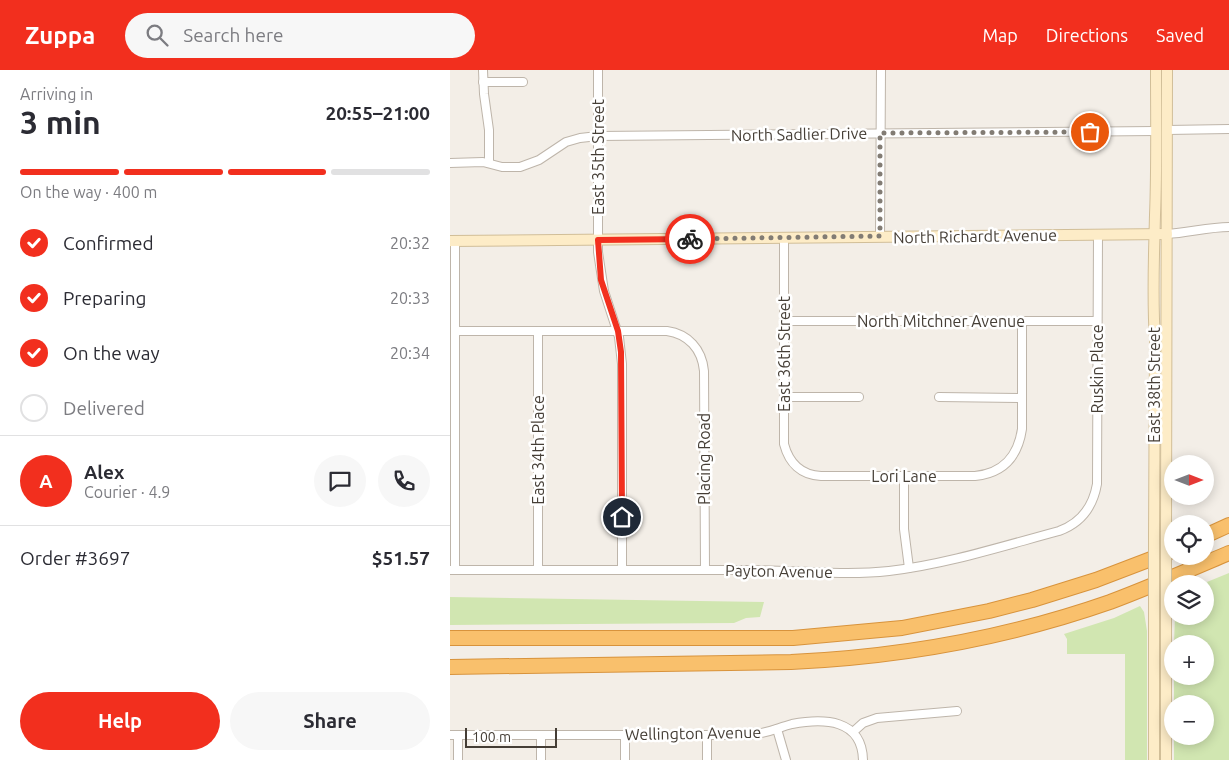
<!DOCTYPE html>
<html lang="en">
<head>
<meta charset="utf-8">
<style>
  body { margin:0; font-family:Ubuntu,sans-serif; background:#f7f7f7; color:#2b2b33; height:100vh; display:flex; flex-direction:column; font-size:19px; white-space:nowrap }
  * { box-sizing:border-box; margin:0 }
  p { font-size:16px; color:#7c7c81 }
  .icon { flex:none; width:28px; height:28px; fill:none; stroke:currentColor; stroke-width:2; stroke-linecap:round; stroke-linejoin:round }
  .map { position:relative; flex:1; overflow:hidden }
  .drawer { display:flex; flex-direction:column; background:#fff; width:450px }
  .drawer>* { flex:none }
  .needle { width:32px; rotate:90deg }
  .controls { position:absolute; left:714px; top:385px; display:grid; gap:10px }
  .controls a { display:grid; place-items:center; width:50px; height:50px; border-radius:50%; background:#fff; box-shadow:0 2px 12px #0003; font-size:25px }
  .scale { position:absolute; left:15px; bottom:12px; width:92px; box-sizing:border-box; padding-left:5px; border:2px solid #453e36; border-top:0; font-size:14px; line-height:18px; white-space:nowrap; color:#453e36; -webkit-text-stroke:4px #fff; paint-order:stroke }
  .pin { position:absolute; display:grid; place-items:center; width:42px; height:42px; color:#fff; margin:-21px; border:2px solid #fff; border-radius:50%; box-shadow:0 1px 5px #0007 }
  .courier { position:absolute; display:grid; place-items:center; width:50px; height:50px; margin:-25px; border:4px solid #f22f1e; border-radius:50%; background:#fff; color:#222; box-shadow:0 1px 6px #0007 }
  .headline em { font-style:normal; font-weight:600 }
  .headline div { display:flex; flex-direction:column-reverse }
  .headline { display:flex; align-items:center; justify-content:space-between; height:85px; padding:0 20px }
  h1 { font-size:32px; font-weight:600; line-height:38px }
  .bar { display:grid; grid-template-columns:repeat(4,1fr); gap:8px 5px; align-content:center; height:60px; padding:0 20px }
  .bar i { height:6px; border-radius:4px; background:#e1e1e2 }
  .bar .on { background:#f22f1e }
  .bar p { grid-column:span 4 }
  .line { display:flex; align-items:center; gap:12px; padding:0 20px; border-top:1px solid #e1e1e2 }
  .line div { flex:1 }
  .round { display:grid; place-items:center; flex:none; width:52px; height:52px; border-radius:26px; background:#f7f7f7 }
  ol { padding:0 20px; list-style:none }
  li { display:flex; align-items:center; gap:15px; height:55px }
  li p { margin-inline-start:auto }
  li .icon { padding:5px; border-radius:50%; background:#f22f1e; color:#fff; stroke-width:4 }
  li:last-child { color:#7c7c81 }
  li i { width:28px; height:28px; border:2px solid #e1e1e2; border-radius:50% }
  .button { display:flex; gap:10px; margin-top:auto; padding:10px 20px }
  .button a { flex:1; height:58px; border-radius:30px; background:#f22f1e; color:#fff; font-size:20px; font-weight:600; line-height:58px; text-align:center }
  .button a+a { background:#f7f7f7; color:#2b2b33 }
  header { display:flex; align-items:center; gap:30px; box-sizing:border-box; height:70px; padding:0 25px; background:#f22f1e; color:#fff }
  header strong { font-size:24px }
  nav { display:flex; gap:28px; margin-inline-start:auto; font-size:18px }
  .search { width:350px; height:45px; background:#f7f7f7; display:flex; align-items:center; gap:12px; box-sizing:border-box; padding:0 18px; border-radius:28px; color:#7c7c81; font-size:19px }
  main { display:flex; flex:1; min-height:0 }
  .map>svg:first-child { display:block }
  .green { fill:#d1e6b1 }
  .lines { fill:none; stroke-linecap:round; stroke-linejoin:round }
  .street-casing { stroke:#beb5aa; stroke-width:10 }
  .secondary-casing { stroke:#d1be98; stroke-width:12 }
  .highway-casing { stroke:#d8933c; stroke-width:16 }
  .street { stroke:#fff; stroke-width:8 }
  .secondary { stroke:#fdecc7; stroke-width:10 }
  .highway { stroke:#f9c06c; stroke-width:14 }
  .secondary-bridge-casing { stroke:#d1be98; stroke-width:12; stroke-linecap:butt }
  .secondary-bridge { stroke:#fdecc7; stroke-width:10 }
  .done { stroke:#827c74; stroke-width:5; stroke-dasharray:0 9 }
  .route { stroke:#f22f1e; stroke-width:6 }
  .labels { text-anchor:middle; stroke-width:5; stroke-linejoin:round; paint-order:stroke }
  .street-label { font-size:16px; fill:#453e36; stroke:#fff }
</style>
</head>
<body>
<header>
<strong>Zuppa</strong>
<div class="search"><svg class="icon" aria-label="search" viewBox="0 0 24 24"><circle cx="10" cy="10" r="6"/><path d="M15 15l6 6"/></svg>Search here</div>
<nav><a>Map</a><a>Directions</a><a>Saved</a></nav>
</header>
<main>
<section class="drawer">
<div class="headline"><div><h1>3 min</h1><p>Arriving in</p></div><em>20:55–21:00</em></div>
<div class="bar"><i class="on"></i><i class="on"></i><i class="on"></i><i></i><p>On the way · 400 m</p></div>
<ol>
<li><svg class="icon" aria-label="check" viewBox="0 0 24 24"><path d="M5 12l5 5 9-10"/></svg>Confirmed<p>20:32</p></li>
<li><svg class="icon" aria-label="check" viewBox="0 0 24 24"><path d="M5 12l5 5 9-10"/></svg>Preparing<p>20:33</p></li>
<li><svg class="icon" aria-label="check" viewBox="0 0 24 24"><path d="M5 12l5 5 9-10"/></svg>On the way<p>20:34</p></li>
<li><i></i>Delivered</li>
</ol>
<div class="line" style="height:90px"><b class="round" style="background:#f22f1e;color:#fff">A</b><div><b>Alex</b><p>Courier · 4.9</p></div><a class="round"><svg class="icon" aria-label="chat" viewBox="0 0 24 24"><path d="M4 5h16v11H9l-5 4z"/></svg></a><a class="round"><svg class="icon" aria-label="phone" viewBox="0 0 24 24"><path d="M5 4h4l2 5-3 2q2 4 5 5l2-3 5 2v4C11 20 4 13 5 4z"/></svg></a></div>
<div class="line" style="height:65px"><div>Order #3697</div><b>$51.57</b></div>
<div class="button"><a>Help</a><a>Share</a></div>
</section>
<div class="map">
<svg width="779" height="690" viewBox="0 0 779 690">
  <rect width="100%" height="100%" fill="#f3eee7"/>
  <g class="green">
    <path d="M779,503v187h-55v-24h31v-32h-31v-28h31v-32h-31l1,-28h30v-32h-3z"/>
    <path d="M0,527l314,5 -4,15 -14,1 -12,5 -284,2z"/>
    <path d="M690,536l4,6 3,19v129h-22v-106h-58v-15l-3,-5 50,-16z"/>
  </g>
  <g class="lines">
    <defs>
      <g id="street">
        <path d="M33,0l1,24 5,36v33"/>
        <path d="M148,0v182l6,39 15,46 3,27v206"/>
        <path d="M33,12h40"/>
        <path d="M717,60l62,-1"/>
        <path d="M0,93l33,-1 19,5h18l19,-7 27,-18 14,-4 18,-2 558,-5"/>
        <path d="M717,164c21,-1 41,-7 62,-7"/>
        <path d="M430,167l1,-167"/>
        <path d="M334,168v206c5,19 17,31 37,32h154c29,-3 43,-20 47,-47v-107"/>
        <path d="M5,171v329"/>
        <path d="M334,251h313"/>
        <path d="M5,261h212c21,3 35,18 37,40l1,199"/>
        <path d="M334,327h75"/>
        <path d="M489,327l83,1"/>
        <path d="M454,406v53l5,39"/>
        <path d="M0,500c100,0 200,0 299,0 47,0 94,6 140,1 58,-7 114,-25 170,-40 22,-8 34,-24 38,-47l1,-250"/>
        <path d="M88,500v-239"/>
        <path d="M327,659l9,31"/>
        <path d="M403,662l10,-9 14,-5 80,-7"/>
        <path d="M0,665h297c16,0 30,-7 45,-11 32,-6 70,-5 71,36"/>
        <path d="M8,665v25"/>
        <path d="M91,665v25"/>
        <path d="M257,665v25"/>
        <path d="M175,690v-25"/>
      </g>
      <g id="secondary">
        <path d="M0,171l717,-7"/>
        <path d="M716,463l1,-463"/>
        <path d="M704,467l1,-197c-3,-42 -1,-83 0,-125 2,-49 1,-97 1,-145"/>
        <path d="M716,531v159"/>
        <path d="M704,536v154"/>
      </g>
      <g id="highway">
        <path d="M755,466l24,-11"/>
        <path d="M0,568h343l109,-10 87,-17 43,-11 64,-20 76,-29"/>
        <path d="M0,597l341,-5c108,-5 216,-24 319,-60 40,-15 79,-32 119,-49"/>
      </g>
    </defs>
    <use href="#street" class="street-casing"/>
    <use href="#secondary" class="secondary-casing"/>
    <use href="#highway" class="highway-casing"/>
    <use href="#street" class="street"/>
    <use href="#secondary" class="secondary"/>
    <use href="#highway" class="highway"/>
    <defs>
      <g id="secondary-bridge">
        <path d="M716,463v68"/>
        <path d="M704,467v69"/>
      </g>
    </defs>
    <use href="#secondary-bridge" class="secondary-bridge-casing"/>
    <use href="#secondary-bridge" class="secondary-bridge"/>
  </g>
  <g class="lines">
    <path class="done" d="M240,169l190,-3v-103l210,-1"/>
    <path class="route" d="M172,447l-1,-165 -3,-21 -17,-51 -3,-40 92,-1"/>
  </g>
  <g class="labels">
    <g class="street-label">
      <text transform="translate(349 64) rotate(-1)" y="6">North Sadlier Drive</text>
      <text transform="translate(148 87) rotate(-90)" y="6">East 35th Street</text>
      <text transform="translate(525 166) rotate(-1)" y="6">North Richardt Avenue</text>
      <text x="491" y="257">North Mitchner Avenue</text>
      <text transform="translate(334 284) rotate(-90)" y="6">East 36th Street</text>
      <text transform="translate(647 299) rotate(-90)" y="6">Ruskin Place</text>
      <text transform="translate(704 315) rotate(-90)" y="6">East 38th Street</text>
      <text transform="translate(88 380) rotate(-90)" y="6">East 34th Place</text>
      <text transform="translate(254 389) rotate(-90)" y="6">Placing Road</text>
      <text x="454" y="412">Lori Lane</text>
      <text transform="translate(329 501) rotate(1)" y="6">Payton Avenue</text>
      <text transform="translate(243 663) rotate(-1)" y="6">Wellington Avenue</text>
    </g>
  </g>
</svg>
<div class="controls">
<a><svg class="needle" viewBox="-14 -14 28 28"><path d="M0-13l5 13h-10z" fill="#e53935"/><path d="M0 13l5-13h-10z" fill="#7c7c81"/></svg></a>
<a><svg class="icon" aria-label="locate" viewBox="0 0 24 24"><circle cx="12" cy="12" r="6"/><path d="M12 2v4M12 18v4M2 12h4M18 12h4"/></svg></a>
<a><svg class="icon" aria-label="layers" viewBox="0 0 24 24"><path d="M12 4l9 5-9 5-9-5zM3 14l9 5 9-5"/></svg></a>
<a>+</a>
<a>−</a>
</div>
<div class="scale">100 m</div>
<div class="pin" style="left:640px;top:62px;background:#ea580c"><svg class="icon" aria-label="bag" viewBox="0 0 24 24"><path d="M5 8h14l-1 12H6zM9 8a3 3 0 0 1 6 0"/></svg></div>
<div class="pin" style="left:172px;top:447px;background:#1f2937"><svg class="icon" aria-label="home" viewBox="0 0 24 24"><path d="M3 11l9-7 9 7M6 9v11h12V9"/></svg></div>
<div class="courier" style="left:240px;top:169px"><svg class="icon" aria-label="bike" viewBox="0 0 24 24"><circle cx="6" cy="16" r="4"/><circle cx="18" cy="16" r="4"/><path d="M6 16l4-8h5l3 8M10 8l3 8H6M13 5h3"/></svg></div>
</div>
</main>
</body>
</html>
